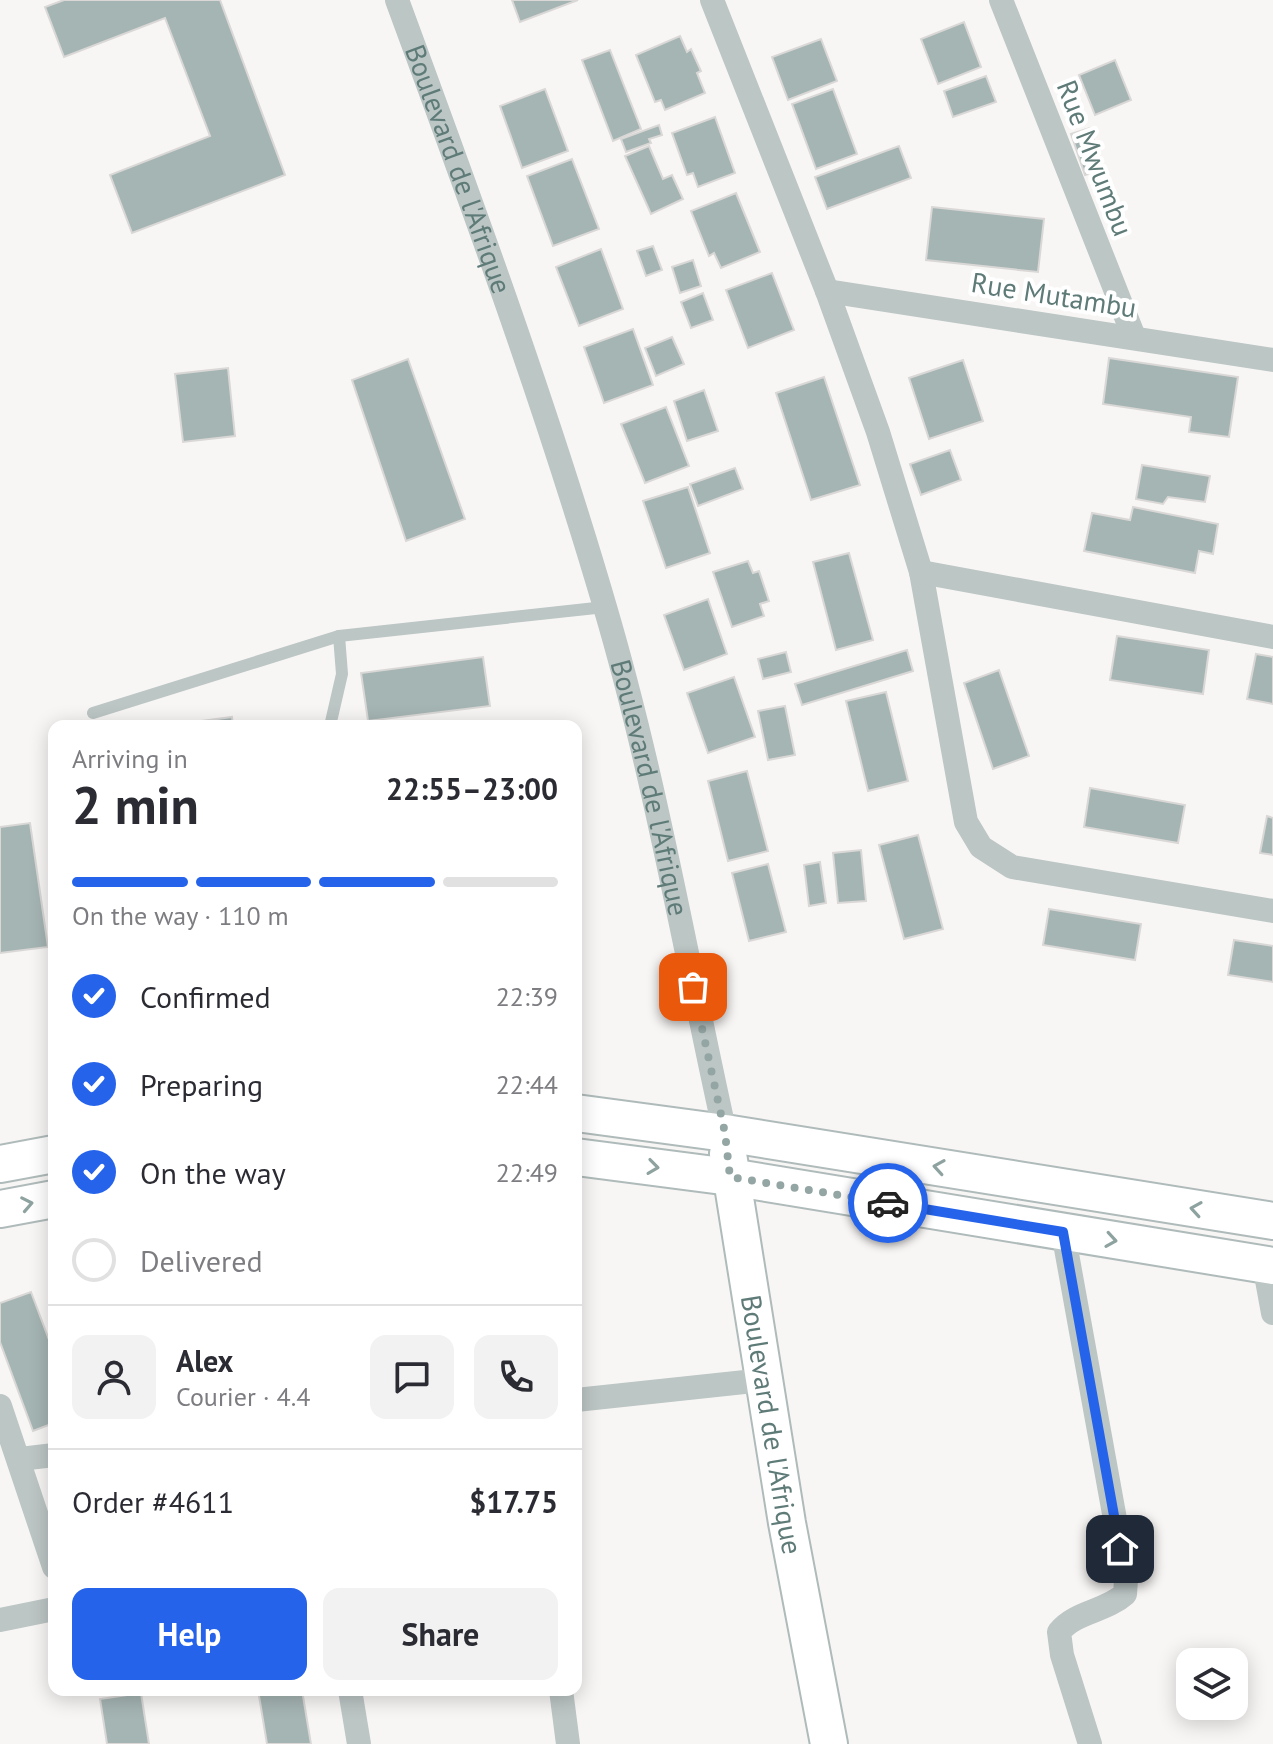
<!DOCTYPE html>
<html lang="en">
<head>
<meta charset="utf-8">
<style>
  body { margin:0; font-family:"PT Sans",sans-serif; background:#f2f2f3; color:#2b2b33; height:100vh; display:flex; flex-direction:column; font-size:30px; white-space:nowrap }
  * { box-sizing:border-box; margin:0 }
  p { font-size:26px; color:#7c7c81 }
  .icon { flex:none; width:44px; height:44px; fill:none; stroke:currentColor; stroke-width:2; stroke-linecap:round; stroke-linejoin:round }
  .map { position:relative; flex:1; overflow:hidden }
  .sheet { position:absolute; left:48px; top:720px; width:534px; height:976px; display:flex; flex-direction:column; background:#fff; border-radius:16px; box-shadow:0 4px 20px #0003 }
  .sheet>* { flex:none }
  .buttons { position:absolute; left:1176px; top:1648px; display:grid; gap:16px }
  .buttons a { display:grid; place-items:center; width:72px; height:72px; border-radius:16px; background:#fff; box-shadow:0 4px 20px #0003; font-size:40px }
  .pin { position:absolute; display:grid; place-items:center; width:68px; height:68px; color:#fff; margin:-34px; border-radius:16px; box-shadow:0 4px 12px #0006 }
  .courier { position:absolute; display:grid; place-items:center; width:80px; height:80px; margin:-40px; border:6px solid #2563eb; border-radius:50%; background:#fff; color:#222; box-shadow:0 2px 10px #0007 }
  .summary em { font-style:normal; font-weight:800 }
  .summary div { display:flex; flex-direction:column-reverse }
  .summary { display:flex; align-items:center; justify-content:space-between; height:136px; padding:0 24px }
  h1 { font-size:52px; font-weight:800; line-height:60px }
  .bar { display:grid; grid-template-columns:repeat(4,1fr); gap:12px 8px; align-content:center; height:96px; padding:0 24px }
  .bar i { height:10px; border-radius:6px; background:#e1e1e2 }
  .bar .on { background:#2563eb }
  .bar p { grid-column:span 4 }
  .line { display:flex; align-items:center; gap:20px; padding:0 24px; border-top:2px solid #e1e1e2 }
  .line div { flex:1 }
  .round { display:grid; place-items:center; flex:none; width:84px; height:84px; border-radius:16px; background:#f2f2f3 }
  ol { padding:0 24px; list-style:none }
  li { display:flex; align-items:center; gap:24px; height:88px }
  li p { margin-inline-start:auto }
  li .icon { padding:8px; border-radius:50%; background:#2563eb; color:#fff; stroke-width:4 }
  li:last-child { color:#7c7c81 }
  li i { width:44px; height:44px; border:4px solid #e1e1e2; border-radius:50% }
  .primary-button { display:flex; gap:16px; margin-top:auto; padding:16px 24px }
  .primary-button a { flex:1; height:92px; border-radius:16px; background:#2563eb; color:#fff; font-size:32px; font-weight:800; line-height:92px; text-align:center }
  .primary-button a+a { background:#f2f2f3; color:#2b2b33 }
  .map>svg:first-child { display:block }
  .building { fill:#a5b5b3; stroke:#dad8d7; stroke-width:2 }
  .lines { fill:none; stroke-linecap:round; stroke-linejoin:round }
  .secondary-casing { stroke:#afbbba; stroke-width:40 }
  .lane { stroke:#bcc6c5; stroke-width:12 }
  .street { stroke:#bcc6c5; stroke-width:24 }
  .secondary { stroke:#fff; stroke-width:36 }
  .oneway { stroke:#8ea3a0 }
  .done { stroke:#94a6a4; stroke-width:8; stroke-dasharray:0 14.4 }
  .route { stroke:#2563eb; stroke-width:10 }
  .labels { text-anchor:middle; stroke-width:8; stroke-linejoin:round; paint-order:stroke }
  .street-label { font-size:28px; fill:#5e7b78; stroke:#fff }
</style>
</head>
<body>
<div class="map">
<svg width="1273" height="1744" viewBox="0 0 1273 1744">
  <rect width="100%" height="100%" fill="#f8f6f5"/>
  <g class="building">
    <path d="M64,0h156l65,175 -153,58 -22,-58 100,-39 -45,-118 -101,39 -19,-50z"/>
    <path d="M512,0h66l-58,22z"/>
    <path d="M964,22l17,45 -43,17 -17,-45z"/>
    <path d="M680,36l7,16 4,-3 10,22 -4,2 8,20 -40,17 -4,-10 -6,2 -19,-47z"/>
    <path d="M821,39l16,42 -49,19 -16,-43z"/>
    <path d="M610,50l31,79 -28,12 -31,-81z"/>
    <path d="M1115,60l16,40 -36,15 -16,-40z"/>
    <path d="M986,76l10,26 -43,15 -9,-26z"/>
    <path d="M545,89l23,62 -46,17 -22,-62z"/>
    <path d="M833,89l24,65 -41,15 -24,-65z"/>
    <path d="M715,117l20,56 -37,14 -5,-14 -6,2 -15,-42z"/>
    <path d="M659,125l3,10 -13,4 2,4 -25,9 -5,-13z"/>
    <path d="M1090,128l14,41 -19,6 -14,-41z"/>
    <path d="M649,146l14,33 9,-4 11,24 -32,15 -26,-58z"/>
    <path d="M899,146l12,32 -84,31 -12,-32z"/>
    <path d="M572,159l27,70 -46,17 -26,-70z"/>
    <path d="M736,193l24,59 -39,16 -7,-15 -5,3 -18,-45z"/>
    <path d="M932,207l112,12 -6,53 -112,-12z"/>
    <path d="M653,246l9,24 -16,6 -9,-25z"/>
    <path d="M601,249l22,60 -44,17 -23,-59z"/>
    <path d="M693,260l8,26 -21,7 -8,-26z"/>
    <path d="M772,273l22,57 -46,18 -22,-58z"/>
    <path d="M703,293l10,27 -22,8 -10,-26z"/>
    <path d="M633,329l20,56 -49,18 -20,-56z"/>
    <path d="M672,337l12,27 -28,12 -11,-28z"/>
    <path d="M1109,358l129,19 -9,60 -40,-5 2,-15 -88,-13z"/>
    <path d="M408,359l57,160 -59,22 -54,-161z"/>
    <path d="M963,360l20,61 -54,18 -20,-61z"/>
    <path d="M228,368l7,68 -52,6 -8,-68z"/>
    <path d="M824,377l36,108 -49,15 -35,-107z"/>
    <path d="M704,390l14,41 -31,10 -13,-40z"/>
    <path d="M666,407l23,59 -44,17 -24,-59z"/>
    <path d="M950,450l11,30 -40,15 -11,-31z"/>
    <path d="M1142,465l68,11 -5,26 -37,-5 -5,7 -27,-5z"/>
    <path d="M735,468l8,21 -45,17 -8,-22z"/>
    <path d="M688,487l22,66 -44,15 -23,-67z"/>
    <path d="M1133,507l85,17 -5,30 -14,-3 -4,22 -111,-22 8,-38 38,7z"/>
    <path d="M849,553l24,87 -37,10 -23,-88z"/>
    <path d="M748,561l5,12 6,-2 10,30 -9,3 4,12 -32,11 -19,-55z"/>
    <path d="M708,599l19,55 -43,16 -20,-55z"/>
    <path d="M1117,636l92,14 -6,44 -93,-14z"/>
    <path d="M907,650l6,21 -111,34 -7,-21z"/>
    <path d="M786,652l5,20 -28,7 -5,-20z"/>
    <path d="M1256,654l17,3v47l-26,-5z"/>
    <path d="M483,657l7,49 -122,15 -7,-48z"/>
    <path d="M999,670l30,86 -36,13 -29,-86z"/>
    <path d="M734,677l21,60 -47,16 -21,-60z"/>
    <path d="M886,692l22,89 -40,10 -22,-90z"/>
    <path d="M785,706l10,49 -27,5 -10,-49z"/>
    <path d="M232,717l1,9h-69z"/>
    <path d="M747,771l21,80 -40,10 -20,-80z"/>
    <path d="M1090,788l95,17 -7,38 -94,-16z"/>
    <path d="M1267,816l6,2v37l-13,-2z"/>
    <path d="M30,823l18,124 -48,6v-126z"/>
    <path d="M918,835l25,94 -39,10 -25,-94z"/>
    <path d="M861,850l5,51 -28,2 -5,-50z"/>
    <path d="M820,862l6,41 -17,3 -5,-41z"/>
    <path d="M768,864l18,68 -37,9 -17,-68z"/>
    <path d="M1049,909l92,15 -6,36 -92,-15z"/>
    <path d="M1234,940l39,6v36l-45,-7z"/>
    <path d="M31,1292l23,61v70l-21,8 -33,-89v-39z"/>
    <path d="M258,1690h44l9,54h-44z"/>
    <path d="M141,1693l8,51h-42l-7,-45z"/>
  </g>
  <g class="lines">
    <defs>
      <g id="secondary">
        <path d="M576,1113l149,20 548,88"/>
        <path id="s2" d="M728,1154l59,369 42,221"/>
        <path d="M576,1157l154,20 543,89"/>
        <path d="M0,1164l54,-10"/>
        <path d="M0,1209l54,-10"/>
      </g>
    </defs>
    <use href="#secondary" class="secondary-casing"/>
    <g class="lane">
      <path d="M93,713l246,-77 266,-29"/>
      <path d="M330,726l12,-52 -3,-38"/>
    </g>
    <g class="street">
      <path id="s1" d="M397,0c74,201 148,402 208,607 51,173 81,351 120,526"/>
      <path d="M712,0l115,291 51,141 43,140 45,250 15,25 31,20 261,44"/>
      <path d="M1001,0l133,337"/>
      <path d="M827,291l446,69"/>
      <path d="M921,572l352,65"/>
      <path d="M1063,1232l63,348 -1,14c-20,18 -49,17 -66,38l3,23 28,89"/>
      <path d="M1264,1264l9,49"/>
      <path d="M576,1400l188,-20"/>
      <path d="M0,1406l54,161"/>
      <path d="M20,1459l34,-4"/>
      <path d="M0,1620l54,-11"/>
      <path d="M350,1690l9,54"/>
      <path d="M561,1690l7,54"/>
    </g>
    <use href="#secondary" class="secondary"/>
  </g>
  <defs><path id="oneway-chevron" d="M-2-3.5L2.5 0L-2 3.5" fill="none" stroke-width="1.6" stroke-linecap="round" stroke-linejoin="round" transform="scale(2)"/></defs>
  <g class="oneway">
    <use href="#oneway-chevron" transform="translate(653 1167) rotate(8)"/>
    <use href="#oneway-chevron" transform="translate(939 1167) rotate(-171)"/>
    <use href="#oneway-chevron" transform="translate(27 1204) rotate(-11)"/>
    <use href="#oneway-chevron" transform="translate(1196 1209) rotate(-171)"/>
    <use href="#oneway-chevron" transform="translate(1111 1240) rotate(9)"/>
  </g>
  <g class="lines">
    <path class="done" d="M693,987l32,146 5,44 158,26"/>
    <path class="route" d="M888,1203l175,29 57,317"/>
  </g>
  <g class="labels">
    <g class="street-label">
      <text transform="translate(1095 158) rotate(69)" y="10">Rue Mwumbu</text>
      <text dy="10" stroke="none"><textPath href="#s1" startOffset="180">Boulevard de l'Afrique</textPath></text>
      <text transform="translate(1054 295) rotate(9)" y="10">Rue Mutambu</text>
      <text dy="10" stroke="none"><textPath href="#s1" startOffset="828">Boulevard de l'Afrique</textPath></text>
      <text dy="10" stroke="none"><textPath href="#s2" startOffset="274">Boulevard de l'Afrique</textPath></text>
    </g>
  </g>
</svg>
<div class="buttons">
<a><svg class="icon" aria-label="layers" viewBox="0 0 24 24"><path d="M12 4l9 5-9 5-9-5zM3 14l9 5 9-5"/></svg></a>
</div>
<div class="pin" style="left:693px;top:987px;background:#ea580c"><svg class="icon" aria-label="bag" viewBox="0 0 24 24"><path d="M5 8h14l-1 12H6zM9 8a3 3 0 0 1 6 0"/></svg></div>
<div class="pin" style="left:1120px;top:1549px;background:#1f2937"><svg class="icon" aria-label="home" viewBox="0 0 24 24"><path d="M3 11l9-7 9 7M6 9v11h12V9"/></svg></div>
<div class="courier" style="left:888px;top:1203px"><svg class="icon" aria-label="car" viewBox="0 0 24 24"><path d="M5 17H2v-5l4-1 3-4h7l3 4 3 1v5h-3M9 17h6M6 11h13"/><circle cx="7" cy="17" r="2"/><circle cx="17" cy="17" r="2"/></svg></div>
<section class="sheet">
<div class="summary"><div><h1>2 min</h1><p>Arriving in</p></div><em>22:55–23:00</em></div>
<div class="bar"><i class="on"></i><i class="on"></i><i class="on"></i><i></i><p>On the way · 110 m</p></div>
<ol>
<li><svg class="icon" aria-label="check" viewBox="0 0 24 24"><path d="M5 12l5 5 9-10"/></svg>Confirmed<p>22:39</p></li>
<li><svg class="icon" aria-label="check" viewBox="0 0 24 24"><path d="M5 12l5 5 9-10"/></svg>Preparing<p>22:44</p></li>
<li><svg class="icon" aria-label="check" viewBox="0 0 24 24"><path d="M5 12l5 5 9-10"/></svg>On the way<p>22:49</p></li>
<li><i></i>Delivered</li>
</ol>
<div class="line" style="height:144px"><a class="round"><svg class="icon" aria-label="person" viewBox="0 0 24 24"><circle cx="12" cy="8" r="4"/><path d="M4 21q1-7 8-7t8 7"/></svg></a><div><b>Alex</b><p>Courier · 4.4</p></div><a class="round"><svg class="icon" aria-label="chat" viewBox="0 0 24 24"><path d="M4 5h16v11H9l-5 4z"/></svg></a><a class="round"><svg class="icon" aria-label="phone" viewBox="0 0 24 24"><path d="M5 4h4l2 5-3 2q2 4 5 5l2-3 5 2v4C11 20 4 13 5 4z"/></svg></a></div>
<div class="line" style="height:104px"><div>Order #4611</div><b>$17.75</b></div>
<div class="primary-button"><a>Help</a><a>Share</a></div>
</section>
</div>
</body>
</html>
